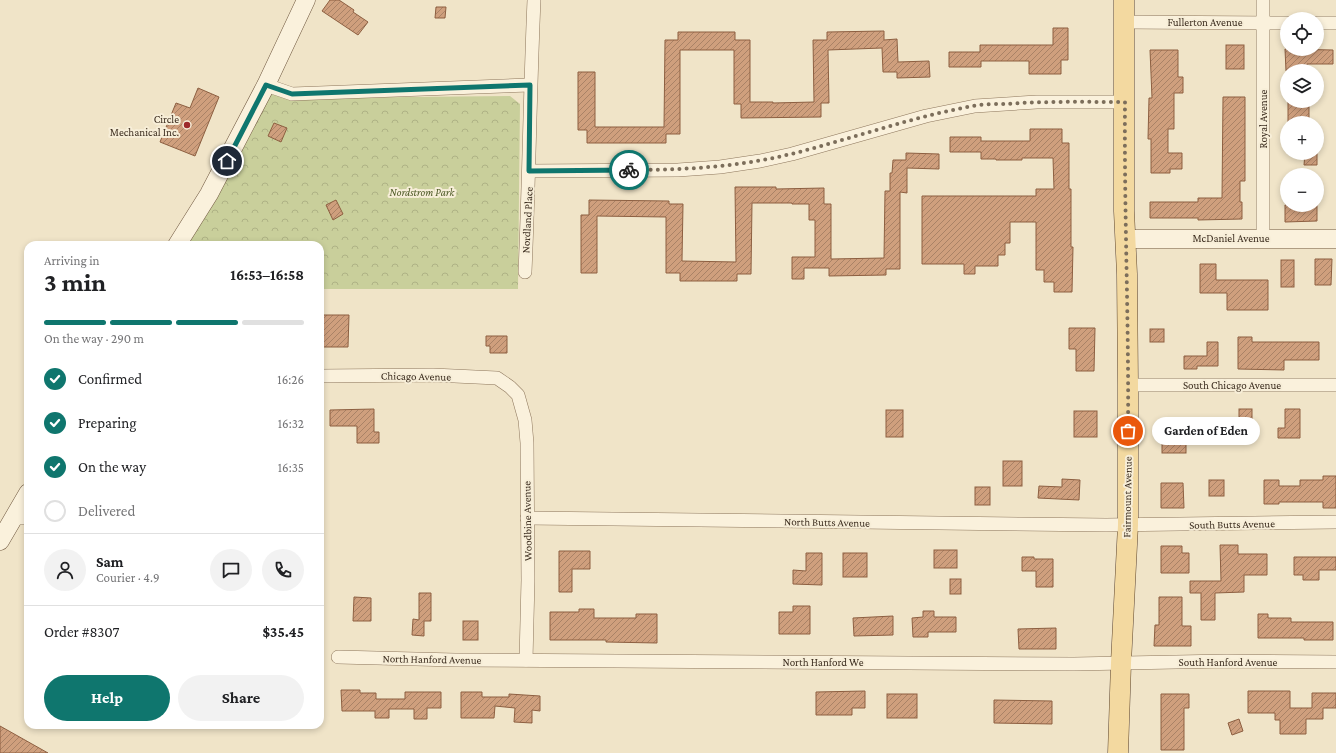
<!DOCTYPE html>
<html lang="en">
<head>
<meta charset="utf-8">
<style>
  body { margin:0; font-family:"Crimson Pro",serif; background:#f2f2f2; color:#202124; height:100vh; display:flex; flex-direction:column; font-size:15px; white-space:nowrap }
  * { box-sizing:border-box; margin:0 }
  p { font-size:13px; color:#757577 }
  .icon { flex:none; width:22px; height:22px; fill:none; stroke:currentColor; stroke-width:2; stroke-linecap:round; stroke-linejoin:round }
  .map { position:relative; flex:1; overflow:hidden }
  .sheet { position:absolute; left:24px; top:241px; width:300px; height:488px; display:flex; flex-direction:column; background:#fff; border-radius:12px; box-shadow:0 2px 6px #0003 }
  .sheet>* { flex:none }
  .tools { position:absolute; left:1280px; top:12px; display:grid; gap:8px }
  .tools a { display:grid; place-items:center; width:44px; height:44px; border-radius:50%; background:#fff; box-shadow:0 2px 6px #0003; font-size:20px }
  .pin { position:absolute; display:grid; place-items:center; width:34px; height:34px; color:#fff; margin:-17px; border:2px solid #fff; border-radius:50%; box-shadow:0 1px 4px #0007 }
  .courier { position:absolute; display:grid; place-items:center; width:40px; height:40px; margin:-20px; border:3px solid #0f766e; border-radius:50%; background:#fff; color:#222; box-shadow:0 1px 5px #0007 }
  .bubble { position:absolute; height:28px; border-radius:14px; background:#fff; box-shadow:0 2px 6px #0003; font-size:13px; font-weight:700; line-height:28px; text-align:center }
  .summary em { font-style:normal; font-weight:700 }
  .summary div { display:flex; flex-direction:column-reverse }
  .summary { display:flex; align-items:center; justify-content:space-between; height:68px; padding:0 20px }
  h1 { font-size:26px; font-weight:700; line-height:30px }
  .bar { display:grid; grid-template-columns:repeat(4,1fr); gap:6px 4px; align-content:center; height:48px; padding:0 20px }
  .bar i { height:5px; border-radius:3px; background:#e0e0e0 }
  .bar .on { background:#0f766e }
  .bar p { grid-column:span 4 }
  .line { display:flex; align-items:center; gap:10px; padding:0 20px; border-top:1px solid #e0e0e0 }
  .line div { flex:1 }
  .round { display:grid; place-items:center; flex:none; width:42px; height:42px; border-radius:21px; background:#f2f2f2 }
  ol { padding:0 20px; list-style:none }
  li { display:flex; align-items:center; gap:12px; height:44px }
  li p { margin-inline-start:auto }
  li .icon { padding:4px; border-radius:50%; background:#0f766e; color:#fff; stroke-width:4 }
  li:last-child { color:#757577 }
  li i { width:22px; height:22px; border:2px solid #e0e0e0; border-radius:50% }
  .action { display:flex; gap:8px; margin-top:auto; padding:8px 20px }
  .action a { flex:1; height:46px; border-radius:24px; background:#0f766e; color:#fff; font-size:16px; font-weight:700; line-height:46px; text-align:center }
  .action a+a { background:#f2f2f2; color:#202124 }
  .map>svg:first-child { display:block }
  .park { fill:url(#park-crowns) }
  .building { fill:url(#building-hatch); stroke:#8d5f41 }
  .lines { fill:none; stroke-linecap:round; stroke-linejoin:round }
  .street-casing { stroke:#8d765c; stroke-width:14 }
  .secondary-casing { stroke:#6f573f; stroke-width:19 }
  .primary-casing { stroke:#5b4430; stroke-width:21 }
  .street { stroke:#faf1dc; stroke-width:13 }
  .secondary { stroke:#faf1dc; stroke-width:18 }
  .primary { stroke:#f3d9a0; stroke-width:20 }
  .done { stroke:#7c6e5b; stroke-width:4; stroke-dasharray:0 7.2 }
  .route { stroke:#0f766e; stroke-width:5 }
  .poi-dot { fill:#9e2a2b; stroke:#f7eed8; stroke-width:1.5 }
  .labels { text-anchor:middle; stroke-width:4; stroke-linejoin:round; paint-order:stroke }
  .street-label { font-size:11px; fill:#3d2e20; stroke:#f7eed8 }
  .poi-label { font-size:11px; fill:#3d2e20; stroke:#f7eed8; text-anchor:end }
  .park-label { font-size:11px; font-style:italic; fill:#4d5a26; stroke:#f7eed8 }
</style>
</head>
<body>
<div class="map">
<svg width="1336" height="753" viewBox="0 0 1336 753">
  <defs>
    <pattern id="park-crowns" width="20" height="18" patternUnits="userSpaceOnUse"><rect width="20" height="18" fill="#c9cf9b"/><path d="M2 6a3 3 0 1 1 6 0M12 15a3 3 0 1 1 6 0" fill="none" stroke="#aeb285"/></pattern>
    <pattern id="building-hatch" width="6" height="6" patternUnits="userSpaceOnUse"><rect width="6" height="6" fill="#cf9f7d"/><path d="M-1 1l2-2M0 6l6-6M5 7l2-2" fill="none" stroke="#a98266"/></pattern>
  </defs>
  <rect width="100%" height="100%" fill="#f0e4c8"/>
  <path class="park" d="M269,94l25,4h13l203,-2 10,8 -2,185h-198v-44h-137z"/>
  <g class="building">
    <path d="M330,0h9l15,10 -1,2 15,10 -10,13 -36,-24z"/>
    <path d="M436,7h10l-1,11h-10z"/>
    <path d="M1053,28h15v32h-7v14h-32v-13h-48v6h-32v-15h31v-7h73z"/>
    <path d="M884,31v9l13,-1 1,23 31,-1 1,16 -33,1v-6h-14l-1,-24 -54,2 1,53h-8v14l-80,1v-14h-7v-54h-54v84h-14v9h-79v-13h-9v-58h17v55h69l1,-87h13v-8h57v8h15v62h23v1l41,-1 -1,-62h14v-8z"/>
    <rect x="1226" y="45" width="18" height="24"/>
    <path d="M1285,49l48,1v14h-26v7h-21z"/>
    <path d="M1150,50h28v27h5v16h-9v36h-6v24h14v16h-12v4h-19v-34h-3l1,-41h3z"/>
    <path d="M198,88l21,9 -24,59 -35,-14 16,-39 14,5z"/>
    <path d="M1223,97h22v84h-5v21h2v17l-44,1v-2h-48v-16h48v-4h24z"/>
    <rect x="1288" y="101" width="21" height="22"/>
    <path d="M274,123l13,5 -6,14 -13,-6z"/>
    <path d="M1030,129h32v14h7v46h2v58h2l-1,45h-18v-10h-10v-12h-8v-48h-26v21h-5v12h-7v11h-23v8h-11v-10h-42v-68h114v-7h18l-1,-31h-31v2h-26v-1h-15v-7h-31v-15h31v4h49z"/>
    <path d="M906,153l33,1v15l-32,-1v25l-7,-1v77h-14v6l-57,1v-8h-25v11h-12v-22h23v-37h-6v-16h-17v-1h-40l-1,71h-14v7h-57v-8h-14v-56l-69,-1v57h-16v-58h8v-15l80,1v3h14l-1,57 54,1 -1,-75h41v2l48,-1v16h7v55l53,-1 1,-67h5v-18h2l1,-13h13z"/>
    <path d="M1305,153h12v12h-13z"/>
    <path d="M336,200l7,14 -10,6 -7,-15z"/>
    <path d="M1285,205h32v16l-32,1z"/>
    <path d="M1315,259h17l-1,26h-16z"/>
    <rect x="1281" y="260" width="13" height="27"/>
    <path d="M1200,264h16v16h52v30h-41v-17h-27z"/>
    <path d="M320,315h29l-1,32h-28z"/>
    <path d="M1069,328h26l-1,43h-18v-22h-7z"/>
    <rect x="1150" y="329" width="14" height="13"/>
    <path d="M486,336h21v17h-17v-7h-4z"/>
    <path d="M1238,337h14v5h67v18h-35v10l-46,-1z"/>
    <path d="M1207,342h11v24h-21v3h-13v-13h23z"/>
    <path d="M374,409v23h5v11h-22v-17h-27v-16z"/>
    <rect x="1239" y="409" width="13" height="24"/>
    <path d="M1285,409h15v29h-22v-10h7z"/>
    <rect x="886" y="410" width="17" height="27"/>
    <rect x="1074" y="411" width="23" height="26"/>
    <rect x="1162" y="437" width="24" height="16"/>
    <rect x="1003" y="461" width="19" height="25"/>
    <path d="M1323,476h13v32h-13v-6h-44v2h-15v-24h15v6h21v-6h23z"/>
    <path d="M1062,479l18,1 -1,20 -41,-2 1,-12 23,1z"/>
    <rect x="1209" y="480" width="15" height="16"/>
    <path d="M1161,483h22l1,25h-23z"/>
    <rect x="975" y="487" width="15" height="18"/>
    <path d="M1220,545h18v9h29v21h-23v17l-29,1v27h-14v-27h-11v-12h31z"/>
    <path d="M1161,546h21v7h7v20h-28z"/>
    <rect x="934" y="550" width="23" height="18"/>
    <path d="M559,551h31v18h-18v23h-13z"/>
    <path d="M806,553h16v32l-29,-1v-14l13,1z"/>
    <rect x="843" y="553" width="24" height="24"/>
    <path d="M1022,557h12v2h19v28h-17v-16h-14z"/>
    <path d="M1294,557h42v13h-17v10h-16v-5h-9z"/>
    <rect x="950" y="579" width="11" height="15"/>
    <path d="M419,593h12v28h-7v15l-12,-1 1,-16 6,1z"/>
    <path d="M354,597l17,1v23h-18z"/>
    <path d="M1159,597h23v29h9v20h-37l1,-21h4z"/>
    <path d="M793,606h17v28h-31v-22h14z"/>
    <path d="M579,609h15v9h42v-4h21v29l-51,-1v-2h-56v-28h29z"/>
    <path d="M923,611h11v6h22v15h-28v5h-15l-1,-19 11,-1z"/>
    <path d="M1258,614h10v4h23v4h42v18h-29v-2h-46z"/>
    <path d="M893,616v19l-39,1 -1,-18z"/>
    <rect x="463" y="621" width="15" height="19"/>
    <path d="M1056,628v21h-37l-1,-20z"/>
    <path d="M341,690h19v3h16v6h29v-7h36v16h-14v11h-13v-10h-25v9h-14v-7h-33z"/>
    <path d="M865,691v17h-13v7h-36v-23z"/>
    <path d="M1248,691h42v17h22v-15h24v15h-13v11h-17v15h-26v-14h-5v-7h-27z"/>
    <path d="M461,692h21v5h27v-3l31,2v15l-8,-1v13l-18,-1 1,-14 -20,-2 -1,12h-33z"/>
    <rect x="887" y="694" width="30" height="24"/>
    <path d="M1161,694h28v14h-5v42h-23z"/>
    <path d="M994,700l58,1v23l-58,-1z"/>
    <path d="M1239,719l4,12 -11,4 -4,-12z"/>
    <path d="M0,726l48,27h-48z"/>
  </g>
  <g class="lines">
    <defs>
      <g id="street">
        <path d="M1263,0v238"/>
        <path d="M1124,22l163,1"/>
        <path d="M1317,23h19"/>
        <path d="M266,85l26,9 238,-9"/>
        <path d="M529,171l149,-1 42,-3 40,-6 32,-7 134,-38 49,-10 62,-4h88"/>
        <path d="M525,272c4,-91 5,-181 9,-272"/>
        <path d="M320,376l113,-1 64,3 13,9 8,8 7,25 2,23 1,137 -2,80"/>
        <path d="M1128,385h208"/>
        <path d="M13,518h15"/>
        <path d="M527,518l579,7 230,-3"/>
        <path d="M338,657l117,3 619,4 153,-3 109,1"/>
      </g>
      <g id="secondary">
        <path d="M1126,239h210"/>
        <path d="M177,245l32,-51 57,-109 40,-85"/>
        <path d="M0,541l28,-48"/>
      </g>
      <path id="primary" d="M1118,753l3,-90 7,-138v-140l-1,-111 -3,-63v-211"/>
    </defs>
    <use href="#street" class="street-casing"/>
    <use href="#secondary" class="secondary-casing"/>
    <use href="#primary" class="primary-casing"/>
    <use href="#street" class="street"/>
    <use href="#secondary" class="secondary"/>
    <use href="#primary" class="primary"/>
  </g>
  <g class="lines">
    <path class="done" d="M629,170c55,0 109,-3 162,-16 61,-15 120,-37 182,-48 11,-2 23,-2 33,-2 40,-3 79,-2 119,-2 -1,110 4,219 3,329"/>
    <path class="route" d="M227,161l39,-76 26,9 238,-9 -1,86 100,-1"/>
  </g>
  <circle class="poi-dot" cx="187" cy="125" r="4"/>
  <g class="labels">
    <g class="street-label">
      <text x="1205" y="26">Fullerton Avenue</text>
      <text transform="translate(1263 119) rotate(-90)" y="4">Royal Avenue</text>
      <text transform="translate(527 220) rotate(-87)" y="4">Nordland Place</text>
      <text x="1231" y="242">McDaniel Avenue</text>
      <text transform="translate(416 376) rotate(1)" y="4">Chicago Avenue</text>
      <text x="1232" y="389">South Chicago Avenue</text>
      <text transform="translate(1127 497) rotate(-89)" y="4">Fairmount Avenue</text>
      <text transform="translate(527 521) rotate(-91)" y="4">Woodbine Avenue</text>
      <text transform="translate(827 522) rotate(1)" y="4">North Butts Avenue</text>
      <text transform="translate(1232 524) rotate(-1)" y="4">South Butts Avenue</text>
      <text transform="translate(432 659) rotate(1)" y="4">North Hanford Avenue</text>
      <text x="823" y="666">North Hanford We</text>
      <text x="1228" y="666">South Hanford Avenue</text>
    </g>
    <g class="poi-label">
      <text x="179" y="123">Circle<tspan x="179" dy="13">Mechanical Inc.</tspan></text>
    </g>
    <g class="park-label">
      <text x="422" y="196">Nordstrom Park</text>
    </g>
  </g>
</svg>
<div class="tools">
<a><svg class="icon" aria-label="locate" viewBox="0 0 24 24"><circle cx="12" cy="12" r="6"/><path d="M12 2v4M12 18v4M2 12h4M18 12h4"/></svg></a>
<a><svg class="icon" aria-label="layers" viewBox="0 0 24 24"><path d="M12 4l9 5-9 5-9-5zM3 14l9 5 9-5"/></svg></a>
<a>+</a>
<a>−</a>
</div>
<div class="pin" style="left:1128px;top:431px;background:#ea580c"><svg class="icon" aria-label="bag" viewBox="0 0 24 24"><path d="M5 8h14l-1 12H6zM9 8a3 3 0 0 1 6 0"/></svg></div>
<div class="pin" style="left:227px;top:161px;background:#1f2937"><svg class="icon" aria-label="home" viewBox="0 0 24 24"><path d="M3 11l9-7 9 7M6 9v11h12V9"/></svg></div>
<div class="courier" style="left:629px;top:170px"><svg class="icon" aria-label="bike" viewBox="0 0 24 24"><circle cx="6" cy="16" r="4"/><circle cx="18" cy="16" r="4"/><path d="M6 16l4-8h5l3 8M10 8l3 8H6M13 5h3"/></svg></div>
<div class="bubble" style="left:1152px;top:417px;width:108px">Garden of Eden</div>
<section class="sheet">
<div class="summary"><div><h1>3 min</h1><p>Arriving in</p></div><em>16:53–16:58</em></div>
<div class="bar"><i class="on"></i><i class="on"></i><i class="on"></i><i></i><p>On the way · 290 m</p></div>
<ol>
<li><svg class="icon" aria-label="check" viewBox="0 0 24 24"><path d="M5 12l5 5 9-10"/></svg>Confirmed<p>16:26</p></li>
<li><svg class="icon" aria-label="check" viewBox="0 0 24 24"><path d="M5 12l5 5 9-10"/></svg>Preparing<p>16:32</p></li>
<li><svg class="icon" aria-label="check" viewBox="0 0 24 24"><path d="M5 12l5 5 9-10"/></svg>On the way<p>16:35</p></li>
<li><i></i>Delivered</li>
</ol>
<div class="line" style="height:72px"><a class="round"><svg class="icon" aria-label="person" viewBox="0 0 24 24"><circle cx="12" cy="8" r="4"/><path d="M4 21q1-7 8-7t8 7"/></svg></a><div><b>Sam</b><p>Courier · 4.9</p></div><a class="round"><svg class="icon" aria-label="chat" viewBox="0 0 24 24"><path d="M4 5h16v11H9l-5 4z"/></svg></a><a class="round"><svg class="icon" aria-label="phone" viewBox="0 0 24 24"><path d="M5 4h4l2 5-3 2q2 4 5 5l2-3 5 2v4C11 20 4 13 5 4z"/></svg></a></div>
<div class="line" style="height:52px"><div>Order #8307</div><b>$35.45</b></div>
<div class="action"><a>Help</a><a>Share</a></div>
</section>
</div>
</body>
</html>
